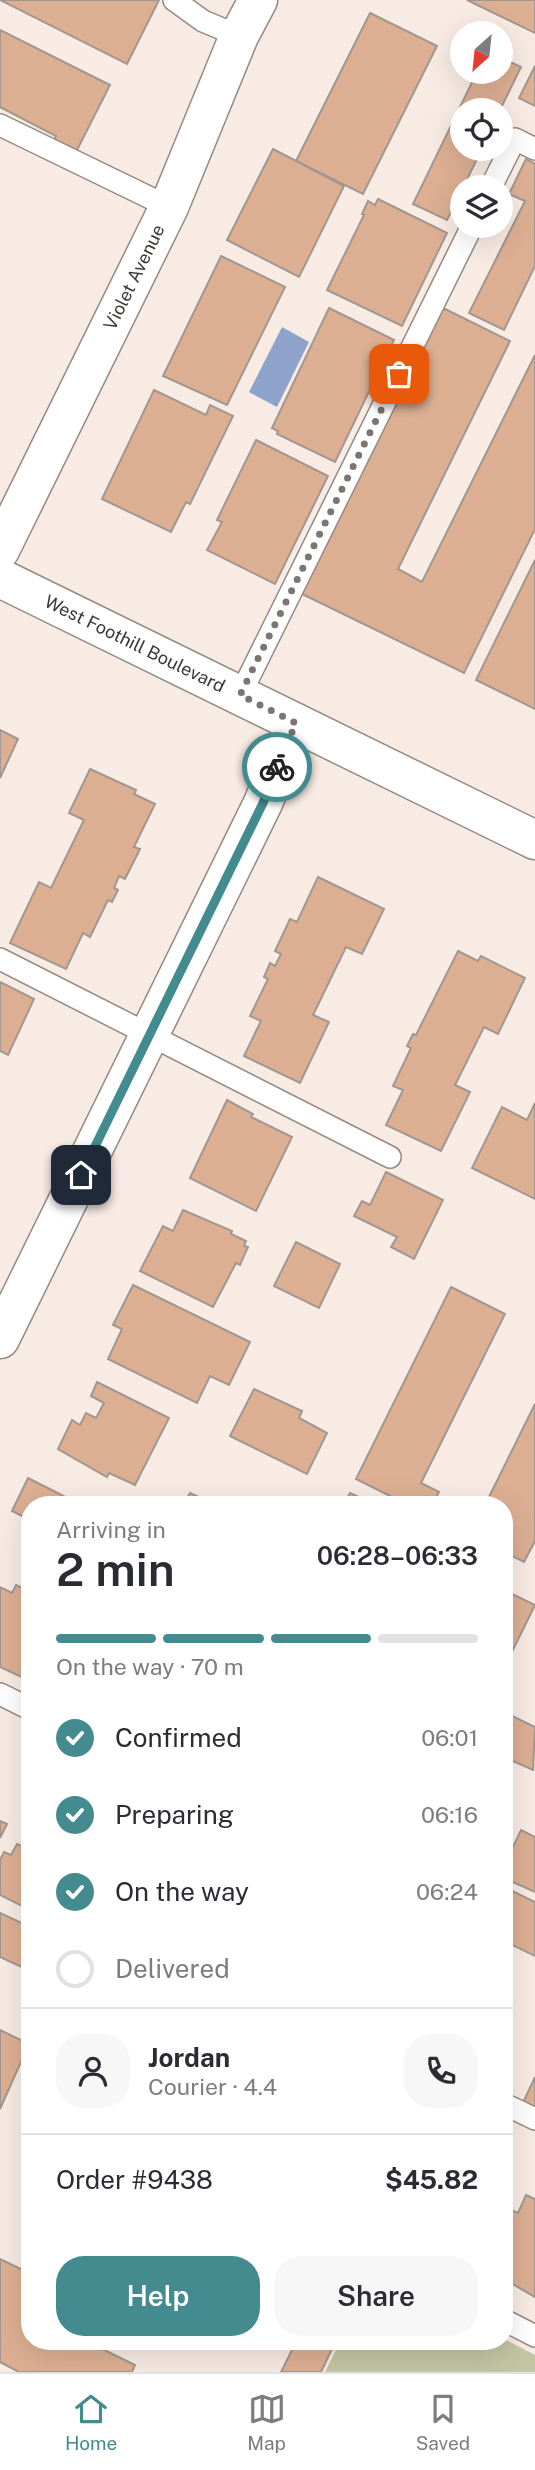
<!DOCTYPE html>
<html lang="en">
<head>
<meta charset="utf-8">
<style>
  body { margin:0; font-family:"Public Sans",sans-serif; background:#f7f7f7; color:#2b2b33; height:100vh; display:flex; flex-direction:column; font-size:26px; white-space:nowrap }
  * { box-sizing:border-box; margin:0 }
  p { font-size:23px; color:#7c7c81 }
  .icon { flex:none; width:38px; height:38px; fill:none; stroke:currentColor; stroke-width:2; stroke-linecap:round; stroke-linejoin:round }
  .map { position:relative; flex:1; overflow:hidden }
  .side { position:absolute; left:21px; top:1496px; width:492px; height:854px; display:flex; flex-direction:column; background:#fff; border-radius:28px; box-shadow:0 7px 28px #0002 }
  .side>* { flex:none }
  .needle { width:46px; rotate:207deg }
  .fabs { position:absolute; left:450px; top:21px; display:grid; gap:14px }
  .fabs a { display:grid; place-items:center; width:63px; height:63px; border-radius:50%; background:#fff; box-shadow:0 7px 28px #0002; font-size:35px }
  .pin { position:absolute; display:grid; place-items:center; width:60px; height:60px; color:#fff; margin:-30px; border-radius:14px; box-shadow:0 4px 10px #0006 }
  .courier { position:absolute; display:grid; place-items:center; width:70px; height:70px; margin:-35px; border:5px solid #438b8e; border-radius:50%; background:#fff; color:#222; box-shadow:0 2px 9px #0007 }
  .headline em { font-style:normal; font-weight:600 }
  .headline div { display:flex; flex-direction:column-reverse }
  .headline { display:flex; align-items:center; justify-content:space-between; height:119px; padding:0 35px }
  h1 { font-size:46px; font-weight:600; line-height:52px }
  .bar { display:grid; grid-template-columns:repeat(4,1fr); gap:10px 7px; align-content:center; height:84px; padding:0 35px }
  .bar i { height:9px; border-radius:5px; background:#e1e1e2 }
  .bar .on { background:#438b8e }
  .bar p { grid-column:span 4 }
  .line { display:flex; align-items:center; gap:18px; padding:0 35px; border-top:2px solid #e1e1e2 }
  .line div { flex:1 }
  .round { display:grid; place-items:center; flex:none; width:74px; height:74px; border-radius:28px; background:#f7f7f7 }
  ol { padding:0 35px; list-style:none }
  li { display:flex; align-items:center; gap:21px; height:77px }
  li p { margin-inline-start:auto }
  li .icon { padding:7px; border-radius:50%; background:#438b8e; color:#fff; stroke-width:4 }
  li:last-child { color:#7c7c81 }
  li i { width:38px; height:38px; border:4px solid #e1e1e2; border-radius:50% }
  .button { display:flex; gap:14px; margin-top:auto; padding:14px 35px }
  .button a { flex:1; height:80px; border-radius:28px; background:#438b8e; color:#fff; font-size:28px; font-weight:600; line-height:80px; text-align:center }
  .button a+a { background:#f7f7f7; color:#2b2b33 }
  .menu { display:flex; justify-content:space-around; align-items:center; height:98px; border-top:2px solid #e1e1e2; background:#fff; font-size:19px; color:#7c7c81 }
  .menu a { display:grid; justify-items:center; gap:4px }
  .menu .on { color:#438b8e }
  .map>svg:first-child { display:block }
  .green { fill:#c3c5a4 }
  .water { fill:#8da3cc }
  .building { fill:#dcaf93; stroke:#a29790; stroke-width:2 }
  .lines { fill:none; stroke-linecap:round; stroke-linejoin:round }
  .lane-casing { stroke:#958982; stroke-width:24 }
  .street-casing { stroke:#958982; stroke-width:41 }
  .secondary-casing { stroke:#958982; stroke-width:41 }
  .lane { stroke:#fff; stroke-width:21 }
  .street { stroke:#fff; stroke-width:38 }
  .secondary { stroke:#fff; stroke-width:38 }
  .done { stroke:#7d7571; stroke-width:7; stroke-dasharray:0 12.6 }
  .route { stroke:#438b8e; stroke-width:9 }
  .labels { text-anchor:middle; stroke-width:5; stroke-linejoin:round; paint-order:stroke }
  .street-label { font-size:18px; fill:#3b3633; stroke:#f8ebe4 }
</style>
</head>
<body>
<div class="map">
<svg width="535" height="2372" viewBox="0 0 535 2372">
  <rect width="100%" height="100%" fill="#f8ebe4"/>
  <path class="green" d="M504,2339l31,16v17h-210l15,-30z"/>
  <path class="water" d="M282,327l27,15 -32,65 -28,-15z"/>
  <g class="building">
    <path d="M0,0h159l-32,64z"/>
    <path d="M467,0h68v33z"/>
    <path d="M370,13l67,33 -74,148 -67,-33z"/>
    <path d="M0,30l110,55 -34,67 -22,-11 2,-5 -56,-29z"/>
    <path d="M500,57l21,10 -21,43h-38v39h20l-35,71 -34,-16 64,-132h23z"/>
    <path d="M535,66v40l-16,-8z"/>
    <path d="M273,149l71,37 -45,91 -72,-37z"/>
    <path d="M526,159l9,5v102l-31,64 -35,-17 56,-112 -16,-7z"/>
    <path d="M378,199l69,34 -45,93 -75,-36 37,-75 -2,-1 6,-13 7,4z"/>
    <path d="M221,256l64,31 -58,118 -64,-29z"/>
    <path d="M441,307l69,34 -112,228 24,13 113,-227v174l-71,144 -164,-80z"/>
    <path d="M329,308l65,32 -59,122 -58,-28 1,-3 -6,-3z"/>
    <path d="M154,390l52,25 4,-10 23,11 -43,88 -4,-2 -15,30 -69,-33z"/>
    <path d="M256,440l72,36 -53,108 -68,-34 15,-28 -5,-2z"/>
    <path d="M535,560v149l-59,-29z"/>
    <path d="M0,730l18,9 -18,39z"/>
    <path d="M90,769l46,21 -2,4 21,10 -21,43 6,2 -15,30 -6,-3 -5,12 4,2 -6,12 -4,-2 -18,37 -7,-4 -17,36 -56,-26 29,-61 12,6 33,-68 -15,-7z"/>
    <path d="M318,877l66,32 -22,45 -16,-7 -33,68 16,7 -29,61 -56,-27 17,-35 -11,-5 18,-37 -4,-2 6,-14 5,3 6,-12 -6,-3 15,-32 7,3z"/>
    <path d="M458,951l20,10 3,-5 44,22 -27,56 -14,-7 -29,58 15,7 -29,59 -55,-26 17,-35 -10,-4 18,-38 -4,-2 6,-12 3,1z"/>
    <path d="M0,982l34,17 -26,56 -8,-4z"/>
    <path d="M227,1100l26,14 -2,3 41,20 -36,74 -66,-33z"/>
    <path d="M535,1103v96l-63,-31 30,-61 25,13z"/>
    <path d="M386,1172l57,28 -29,59 -23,-12 6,-10 -43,-21 8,-15 8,4z"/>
    <path d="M183,1210l49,21 -1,3 15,7 -2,5 4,1 -8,18 -4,-2 -23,44 -73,-36 23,-45 10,5z"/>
    <path d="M296,1242l44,22 -21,44 -45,-22z"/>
    <path d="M133,1285l117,57 -21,43 -19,-9 -13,27 -89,-44 14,-30 -9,-4z"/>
    <path d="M451,1287l54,27 -84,169 18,9 -7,13h-24l-52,-26z"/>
    <path d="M97,1382l72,36 -34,67 -26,-12 -2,4 -49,-28 14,-29 8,5 6,-12 10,5 8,-15 -13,-7z"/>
    <path d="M254,1389l48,22 -3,7 28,15 -20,41 -77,-38z"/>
    <path d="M535,1404v137l-11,21 -20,-10v-47h-19z"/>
    <path d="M28,1478l53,27h-51v15l-18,-9z"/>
    <path d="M190,1493l25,12h-32z"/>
    <path d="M350,1493l23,11v1h-29z"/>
    <path d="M16,1585l14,7v89l-30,-14v-80l12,6z"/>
    <path d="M504,1590l31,15 -27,55 -4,-2z"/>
    <path d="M504,1712l31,15 -2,43 -29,-13z"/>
    <path d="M0,1821l7,3 -7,14z"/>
    <path d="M521,1830l14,7v55l-31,-14v-12z"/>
    <path d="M17,1844l13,6v60l-30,-15v-35l4,-8 7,3z"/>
    <path d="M504,1887l31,15v54l-31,-15z"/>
    <path d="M0,1913l30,14v44l-30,-14z"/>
    <path d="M0,2030l29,14 -29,65z"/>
    <path d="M535,2077v36l-14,-6z"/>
    <path d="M526,2195l9,4v98l-31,-18v-72l14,6z"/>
    <path d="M0,2259l27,13 -5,10 8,4v56h58l47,23 -3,7h-113l-19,-10z"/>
    <path d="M296,2342h20l16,7 -11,23h-40z"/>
  </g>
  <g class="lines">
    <defs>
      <g id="lane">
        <path d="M174,0l29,21 36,15"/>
        <path d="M0,125l169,82"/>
        <path d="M491,187l24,-48 20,10"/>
        <path d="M240,695l232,-469"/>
        <path d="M0,959l390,198"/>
        <path d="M0,1694l30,15"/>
        <path d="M504,2104l31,15"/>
        <path d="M504,2320l31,16"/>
      </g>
      <g id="street">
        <path id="s1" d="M0,550l169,-343 70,-171 19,-36"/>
        <path d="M0,1339l263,-536 33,-80"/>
      </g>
      <g id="secondary">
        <path id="s2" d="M0,578l535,262"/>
      </g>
    </defs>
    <use href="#lane" class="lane-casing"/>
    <use href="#street" class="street-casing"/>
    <use href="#secondary" class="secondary-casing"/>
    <use href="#lane" class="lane"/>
    <use href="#street" class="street"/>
    <use href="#secondary" class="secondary"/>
  </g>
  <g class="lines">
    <path class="done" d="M277,767l19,-44 -56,-28 159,-321"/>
    <path class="route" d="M81,1175l182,-372 14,-36"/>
  </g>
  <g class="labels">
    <g class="street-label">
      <text dy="6" stroke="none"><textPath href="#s1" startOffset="304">Violet Avenue</textPath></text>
      <text dy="6" stroke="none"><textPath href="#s2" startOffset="150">West Foothill Boulevard</textPath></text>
    </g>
  </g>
</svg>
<div class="fabs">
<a><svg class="needle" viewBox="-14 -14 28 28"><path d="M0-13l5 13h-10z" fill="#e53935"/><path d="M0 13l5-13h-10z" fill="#7c7c81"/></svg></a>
<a><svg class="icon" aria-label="locate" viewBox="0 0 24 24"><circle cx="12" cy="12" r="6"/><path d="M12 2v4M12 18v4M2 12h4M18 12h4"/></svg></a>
<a><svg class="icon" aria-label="layers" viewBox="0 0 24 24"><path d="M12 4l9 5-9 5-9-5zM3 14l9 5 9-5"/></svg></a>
</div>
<div class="pin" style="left:399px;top:374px;background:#ea580c"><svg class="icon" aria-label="bag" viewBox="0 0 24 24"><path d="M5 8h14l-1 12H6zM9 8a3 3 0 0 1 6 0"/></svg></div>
<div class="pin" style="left:81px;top:1175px;background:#1f2937"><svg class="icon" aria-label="home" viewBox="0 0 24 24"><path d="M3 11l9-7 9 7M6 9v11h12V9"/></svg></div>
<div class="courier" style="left:277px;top:767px"><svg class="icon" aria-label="bike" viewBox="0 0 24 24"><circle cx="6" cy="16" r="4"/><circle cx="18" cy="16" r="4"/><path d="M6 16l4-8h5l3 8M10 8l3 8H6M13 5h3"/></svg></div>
<section class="side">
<div class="headline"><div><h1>2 min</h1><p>Arriving in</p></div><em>06:28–06:33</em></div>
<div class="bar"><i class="on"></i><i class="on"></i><i class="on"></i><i></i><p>On the way · 70 m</p></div>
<ol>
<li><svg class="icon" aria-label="check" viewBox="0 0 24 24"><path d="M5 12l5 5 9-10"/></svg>Confirmed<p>06:01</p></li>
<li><svg class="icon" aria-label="check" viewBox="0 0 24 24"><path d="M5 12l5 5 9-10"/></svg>Preparing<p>06:16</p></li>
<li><svg class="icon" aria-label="check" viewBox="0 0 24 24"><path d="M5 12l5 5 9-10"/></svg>On the way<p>06:24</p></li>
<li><i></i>Delivered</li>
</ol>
<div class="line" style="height:126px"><a class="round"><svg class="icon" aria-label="person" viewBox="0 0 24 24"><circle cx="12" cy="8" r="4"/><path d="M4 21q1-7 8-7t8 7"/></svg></a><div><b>Jordan</b><p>Courier · 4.4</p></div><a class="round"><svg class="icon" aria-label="phone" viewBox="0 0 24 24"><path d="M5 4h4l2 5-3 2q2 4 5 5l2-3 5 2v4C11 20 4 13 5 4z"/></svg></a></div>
<div class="line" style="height:91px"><div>Order #9438</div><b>$45.82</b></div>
<div class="button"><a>Help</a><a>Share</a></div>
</section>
</div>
<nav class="menu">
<a class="on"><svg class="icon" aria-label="home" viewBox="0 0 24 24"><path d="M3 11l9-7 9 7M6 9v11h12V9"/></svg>Home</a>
<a><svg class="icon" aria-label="map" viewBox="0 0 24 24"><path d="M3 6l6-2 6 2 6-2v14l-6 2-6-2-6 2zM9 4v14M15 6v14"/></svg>Map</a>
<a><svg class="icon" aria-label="saved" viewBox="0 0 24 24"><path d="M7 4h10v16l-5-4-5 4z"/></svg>Saved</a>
</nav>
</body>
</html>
